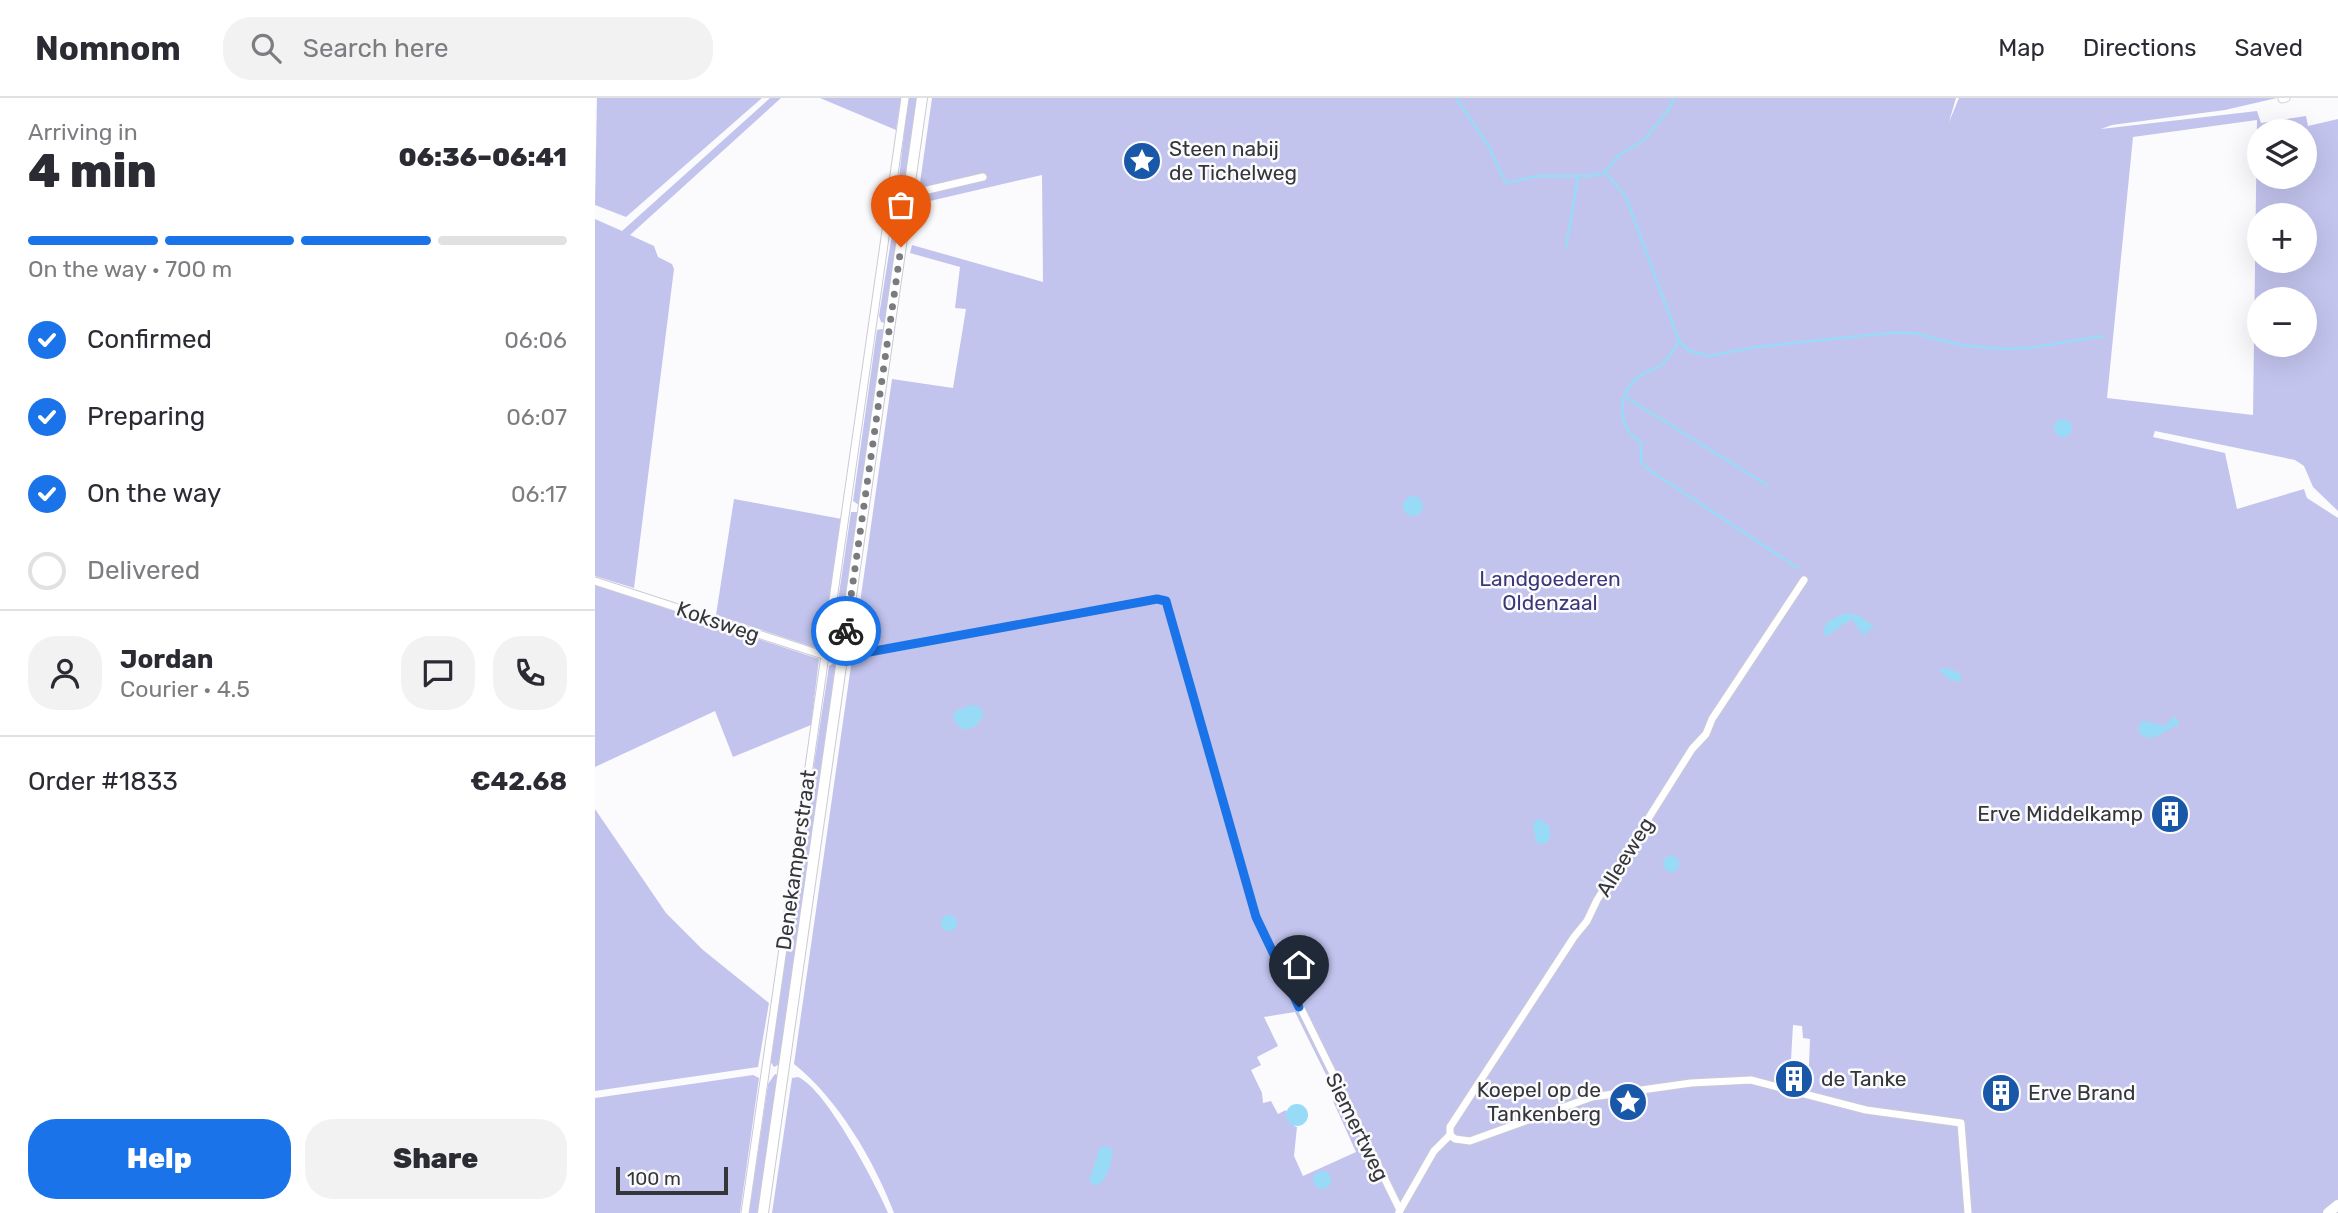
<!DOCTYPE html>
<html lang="en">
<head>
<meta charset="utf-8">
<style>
  body { margin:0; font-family:Rubik,sans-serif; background:#f2f2f3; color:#2b2b33; height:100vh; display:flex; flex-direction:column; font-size:26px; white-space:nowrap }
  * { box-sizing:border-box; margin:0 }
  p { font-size:23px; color:#7c7c81 }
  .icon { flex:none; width:38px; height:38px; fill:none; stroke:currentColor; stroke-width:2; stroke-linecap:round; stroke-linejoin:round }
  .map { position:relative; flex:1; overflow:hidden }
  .drawer { display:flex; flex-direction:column; background:#fff; width:595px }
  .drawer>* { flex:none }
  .buttons { position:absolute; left:1652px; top:21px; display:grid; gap:14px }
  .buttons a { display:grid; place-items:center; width:70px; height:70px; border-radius:50%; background:#fff; box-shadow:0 7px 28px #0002; font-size:35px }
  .scale { position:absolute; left:21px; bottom:18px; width:112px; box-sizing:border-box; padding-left:7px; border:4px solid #35363a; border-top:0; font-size:19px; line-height:24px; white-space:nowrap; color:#35363a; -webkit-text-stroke:5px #fbfbfd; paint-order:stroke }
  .pin { position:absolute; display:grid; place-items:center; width:60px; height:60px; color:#fff; margin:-72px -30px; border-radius:50% 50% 50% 0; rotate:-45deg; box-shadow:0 0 7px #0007 }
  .pin .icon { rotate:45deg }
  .courier { position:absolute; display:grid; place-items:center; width:70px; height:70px; margin:-35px; border:5px solid #1a73e8; border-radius:50%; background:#fff; color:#222; box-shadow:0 2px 9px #0007 }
  .summary em { font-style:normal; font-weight:800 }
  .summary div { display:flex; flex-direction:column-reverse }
  .summary { display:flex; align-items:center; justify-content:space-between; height:119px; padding:0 28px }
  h1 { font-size:46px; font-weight:800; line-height:52px }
  .bar { display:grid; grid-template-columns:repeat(4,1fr); gap:10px 7px; align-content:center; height:84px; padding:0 28px }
  .bar i { height:9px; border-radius:5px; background:#e1e1e2 }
  .bar .active { background:#1a73e8 }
  .bar p { grid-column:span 4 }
  .line { display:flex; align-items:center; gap:18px; padding:0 28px; border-top:2px solid #e1e1e2 }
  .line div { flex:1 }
  .round { display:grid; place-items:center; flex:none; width:74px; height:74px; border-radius:28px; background:#f2f2f3 }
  ol { padding:0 28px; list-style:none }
  li { display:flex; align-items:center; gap:21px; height:77px }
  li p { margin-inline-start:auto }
  li .icon { padding:7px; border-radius:50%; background:#1a73e8; color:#fff; stroke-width:4 }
  li:last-child { color:#7c7c81 }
  li i { width:38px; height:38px; border:4px solid #e1e1e2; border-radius:50% }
  .button { display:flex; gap:14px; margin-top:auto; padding:14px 28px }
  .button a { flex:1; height:80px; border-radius:28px; background:#1a73e8; color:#fff; font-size:28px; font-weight:800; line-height:80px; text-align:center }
  .button a+a { background:#f2f2f3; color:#2b2b33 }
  header { display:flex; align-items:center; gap:42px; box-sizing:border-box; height:98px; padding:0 35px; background:#fff; border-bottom:2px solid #e1e1e2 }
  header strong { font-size:33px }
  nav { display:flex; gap:38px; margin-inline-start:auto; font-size:24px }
  .search { width:490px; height:63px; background:#f2f2f3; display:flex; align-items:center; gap:18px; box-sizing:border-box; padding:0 24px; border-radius:28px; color:#7c7c81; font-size:26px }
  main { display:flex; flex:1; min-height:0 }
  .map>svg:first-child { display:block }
  .green { fill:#c3c4ee; fill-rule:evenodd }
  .water { fill:#98dbf7 }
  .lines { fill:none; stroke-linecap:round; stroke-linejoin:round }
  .stream { stroke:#98dbf7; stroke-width:2.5 }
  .minor-casing { stroke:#cacad4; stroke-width:9 }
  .primary-casing { stroke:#cacad4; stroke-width:12 }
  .minor { stroke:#fff; stroke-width:7 }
  .primary { stroke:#fff; stroke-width:10 }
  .done { stroke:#7a7b7e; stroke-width:7; stroke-dasharray:0 12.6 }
  .route { stroke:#1a73e8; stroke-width:9 }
  .labels { text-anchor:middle; stroke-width:5; stroke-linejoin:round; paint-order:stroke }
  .poi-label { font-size:21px; fill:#35363a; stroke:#fbfbfd; text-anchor:start }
  .park-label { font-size:21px; fill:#3c3778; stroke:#fbfbfd }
  .street-label { font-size:21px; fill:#35363a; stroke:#fbfbfd }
</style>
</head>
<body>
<header>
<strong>Nomnom</strong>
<div class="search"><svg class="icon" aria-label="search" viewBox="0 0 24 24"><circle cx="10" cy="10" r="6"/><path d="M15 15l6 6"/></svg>Search here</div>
<nav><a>Map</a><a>Directions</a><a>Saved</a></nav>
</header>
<main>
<section class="drawer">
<div class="summary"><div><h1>4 min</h1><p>Arriving in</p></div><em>06:36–06:41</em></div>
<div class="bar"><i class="active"></i><i class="active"></i><i class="active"></i><i></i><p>On the way · 700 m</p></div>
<ol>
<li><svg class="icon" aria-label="check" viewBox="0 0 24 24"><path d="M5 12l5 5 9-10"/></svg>Confirmed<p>06:06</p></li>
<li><svg class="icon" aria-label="check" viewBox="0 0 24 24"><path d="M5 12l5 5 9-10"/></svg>Preparing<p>06:07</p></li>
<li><svg class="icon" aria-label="check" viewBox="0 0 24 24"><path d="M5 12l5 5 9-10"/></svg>On the way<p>06:17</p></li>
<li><i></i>Delivered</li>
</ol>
<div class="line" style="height:126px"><a class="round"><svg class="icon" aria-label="person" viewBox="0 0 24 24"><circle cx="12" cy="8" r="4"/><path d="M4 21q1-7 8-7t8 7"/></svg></a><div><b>Jordan</b><p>Courier · 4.5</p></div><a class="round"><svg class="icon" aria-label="chat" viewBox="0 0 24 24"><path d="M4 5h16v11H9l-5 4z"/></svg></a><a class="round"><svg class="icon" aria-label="phone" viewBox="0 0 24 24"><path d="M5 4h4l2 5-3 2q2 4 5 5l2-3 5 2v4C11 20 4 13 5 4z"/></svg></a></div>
<div class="line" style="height:91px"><div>Order #1833</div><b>€42.68</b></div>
<div class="button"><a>Help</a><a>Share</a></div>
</section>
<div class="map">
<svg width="1743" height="1115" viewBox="0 0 1743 1115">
  <rect width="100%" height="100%" fill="#fbfbfd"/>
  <g class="green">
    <path d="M2,0h165l-136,119 -31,-12z"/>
    <path d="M175,0h11l-151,137 24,11 4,11 14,7 2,5 -40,319 -39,-12v-357l27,12z"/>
    <path d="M225,0h81l-5,32z"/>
    <path d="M313,0h10l-13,90 -7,-1z"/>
    <path d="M337,0h1024l-7,24 10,-24h318l-52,12 -113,15 -11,4 156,-18 4,12 45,-7 2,10 30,-7v392l-25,-24 -9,-21 -9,-6 -140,-29 -2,6 72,16 12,56 67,-20 3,9 31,20v695h-1444c-20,-53 -57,-115 -100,-149l98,-685 61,9 13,-79 -11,-1 5,-41 -50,-14 2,-8 131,37 -1,-107 -125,29zM1662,22l-4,295 -146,-17 26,-261zM1664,33h46v46h-46zM1664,117h46v46h-46zM1664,201h46v46h-46zM700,914l43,87 -5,2 23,51 -53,24 -9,-20 3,-29 -3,-1 -8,-16 -8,4 -7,-13 -8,2 -1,-10 -11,-23 10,-5 -4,-8 21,-11 -14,-29zM1198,927l9,1 1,12 7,1 -2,53 -24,-7v-17l7,-8z"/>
    <path d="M303,98l6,2 -19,125 -4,-1 -2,-6z"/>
    <path d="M287,231l3,2 -26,174 -6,-4 24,-171z"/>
    <path d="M139,401l108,20 -20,131 -106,-35z"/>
    <path d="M256,414h7l-19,140 -5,2 -1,-19z"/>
    <path d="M0,487l224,74 -8,66 -78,32 -18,-46 -120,56z"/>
    <path d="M239,565l3,3 -57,398 -6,3 -4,-6 2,-22 57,-373z"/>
    <path d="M0,711l71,104 37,37 66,53 -11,64 -163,24z"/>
    <path d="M180,976l3,1 -17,138h-12l19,-129z"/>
    <path d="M158,977l6,3 -19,135h-145v-115z"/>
    <path d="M203,979c28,12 77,106 90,136h-116l20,-135z"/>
  </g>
  <g class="water">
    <circle cx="1468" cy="330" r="9"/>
    <circle cx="818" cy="408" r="10"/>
    <path d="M1250,515l15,3 13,10v3l-6,1 -2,7 -13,-18 -26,17 -3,-4 4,-10z"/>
    <path d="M1351,570l12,4 4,7 -3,3 -10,-3 -11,-9z"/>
    <path d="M377,607l8,2 4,8 -8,11 -12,4 -8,-6 -3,-9 4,-5z"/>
    <path d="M1579,618l5,5 -1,4c-15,5 -25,21 -40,7l2,-9 4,-2 21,5z"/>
    <path d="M943,721c11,4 13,9 12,20l-7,6 -7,-3 -3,-19z"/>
    <circle cx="1076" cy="766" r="8"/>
    <circle cx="354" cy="825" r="8"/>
    <circle cx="702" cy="1017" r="11"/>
    <path d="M509,1048l8,3c2,10 -6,33 -16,37l-7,-5 11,-33z"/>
    <circle cx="727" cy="1082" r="9"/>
  </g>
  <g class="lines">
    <g class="stream">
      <path d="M861,0l32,47 18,38 31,-7h55l13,-4 14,-17 25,-15 25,-31 5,-11"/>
      <path d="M1010,74l21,25 53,144c-6,10 -11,20 -21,26 -7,4 -14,5 -20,10 -22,20 -21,50 3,65v19l5,7 152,100"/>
      <path d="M971,149l12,-70"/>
      <path d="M1084,243l10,10 20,5 47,-9 132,-14h26l46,12 44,4 25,-1 74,-12"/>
      <path d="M1032,300l140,87"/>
    </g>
    <defs>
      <g id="minor">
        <path d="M1687,1l4,-1"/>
        <path d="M297,91l27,3 64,-15"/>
        <path d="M0,483l231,75 28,-1 303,-56 9,2 90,316 144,293"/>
        <path d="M855,1037v-8l124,-190 13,-16 10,-21 95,-151 14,-15 6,-15 92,-139"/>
        <path d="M855,1037l5,4 15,2 122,-44 99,-14 60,-3 115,30 95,13 7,90"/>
        <path d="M804,1114l35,-61 16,-16"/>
        <path d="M150,1115l160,-1115"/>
      </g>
      <g id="primary">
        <path d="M168,1115l159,-1115"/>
        <path d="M1733,1115l10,-8"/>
      </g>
    </defs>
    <use href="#minor" class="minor-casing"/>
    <use href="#primary" class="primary-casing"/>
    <use href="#minor" class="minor"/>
    <use href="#primary" class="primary"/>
  </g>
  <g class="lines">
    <path class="done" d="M251,533l55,-384"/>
    <path class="route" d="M251,533l-4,26 315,-58 9,2 90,316 43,90"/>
  </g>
  <defs>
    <symbol id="sight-disc" viewBox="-11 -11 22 22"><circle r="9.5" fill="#1957a8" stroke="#fbfbfd"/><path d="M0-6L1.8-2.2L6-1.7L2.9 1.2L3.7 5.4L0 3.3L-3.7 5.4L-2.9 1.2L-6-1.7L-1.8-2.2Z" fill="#fff"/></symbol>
    <symbol id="building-disc" viewBox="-11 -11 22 22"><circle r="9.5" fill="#1957a8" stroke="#fbfbfd"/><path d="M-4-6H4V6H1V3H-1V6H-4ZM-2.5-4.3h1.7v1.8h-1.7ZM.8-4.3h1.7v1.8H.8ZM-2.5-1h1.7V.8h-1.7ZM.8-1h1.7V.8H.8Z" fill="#fff"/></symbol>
  </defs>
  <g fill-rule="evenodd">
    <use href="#sight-disc" x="525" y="41" width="44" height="44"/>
    <use href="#building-disc" x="1553" y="694" width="44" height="44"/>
    <use href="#building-disc" x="1177" y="959" width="44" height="44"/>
    <use href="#building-disc" x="1384" y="973" width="44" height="44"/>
    <use href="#sight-disc" x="1011" y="982" width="44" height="44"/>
  </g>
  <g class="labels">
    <g class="poi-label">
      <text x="574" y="58">Steen nabij<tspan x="574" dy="24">de Tichelweg</tspan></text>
      <text x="1548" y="723" text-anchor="end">Erve Middelkamp</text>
      <text x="1226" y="988">de Tanke</text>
      <text x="1006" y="999" text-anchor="end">Koepel op de<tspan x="1006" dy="24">Tankenberg</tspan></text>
      <text x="1433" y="1002">Erve Brand</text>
    </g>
    <g class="park-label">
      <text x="955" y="488">Landgoederen<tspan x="955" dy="24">Oldenzaal</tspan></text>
    </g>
    <g class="street-label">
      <text transform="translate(123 524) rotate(19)" y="7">Koksweg</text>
      <text transform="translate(1030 759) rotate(-58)" y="7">Alleeweg</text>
      <text transform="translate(201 762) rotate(-82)" y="7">Denekamperstraat</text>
      <text transform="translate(762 1029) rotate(64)" y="7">Siemertweg</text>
    </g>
  </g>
</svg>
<div class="buttons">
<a><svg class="icon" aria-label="layers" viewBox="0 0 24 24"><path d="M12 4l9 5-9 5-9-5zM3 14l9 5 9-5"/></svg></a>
<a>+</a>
<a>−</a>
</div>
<div class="scale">100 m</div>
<div class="pin" style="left:306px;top:149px;background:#ea580c"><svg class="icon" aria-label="bag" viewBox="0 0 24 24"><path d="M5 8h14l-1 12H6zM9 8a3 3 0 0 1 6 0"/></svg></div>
<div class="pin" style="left:704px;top:909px;background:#1f2937"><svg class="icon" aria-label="home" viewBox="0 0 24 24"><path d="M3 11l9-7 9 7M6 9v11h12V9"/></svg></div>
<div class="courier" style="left:251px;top:533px"><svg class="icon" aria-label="bike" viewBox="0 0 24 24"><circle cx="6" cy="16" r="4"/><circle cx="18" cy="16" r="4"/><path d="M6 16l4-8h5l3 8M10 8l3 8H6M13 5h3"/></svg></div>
</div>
</main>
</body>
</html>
